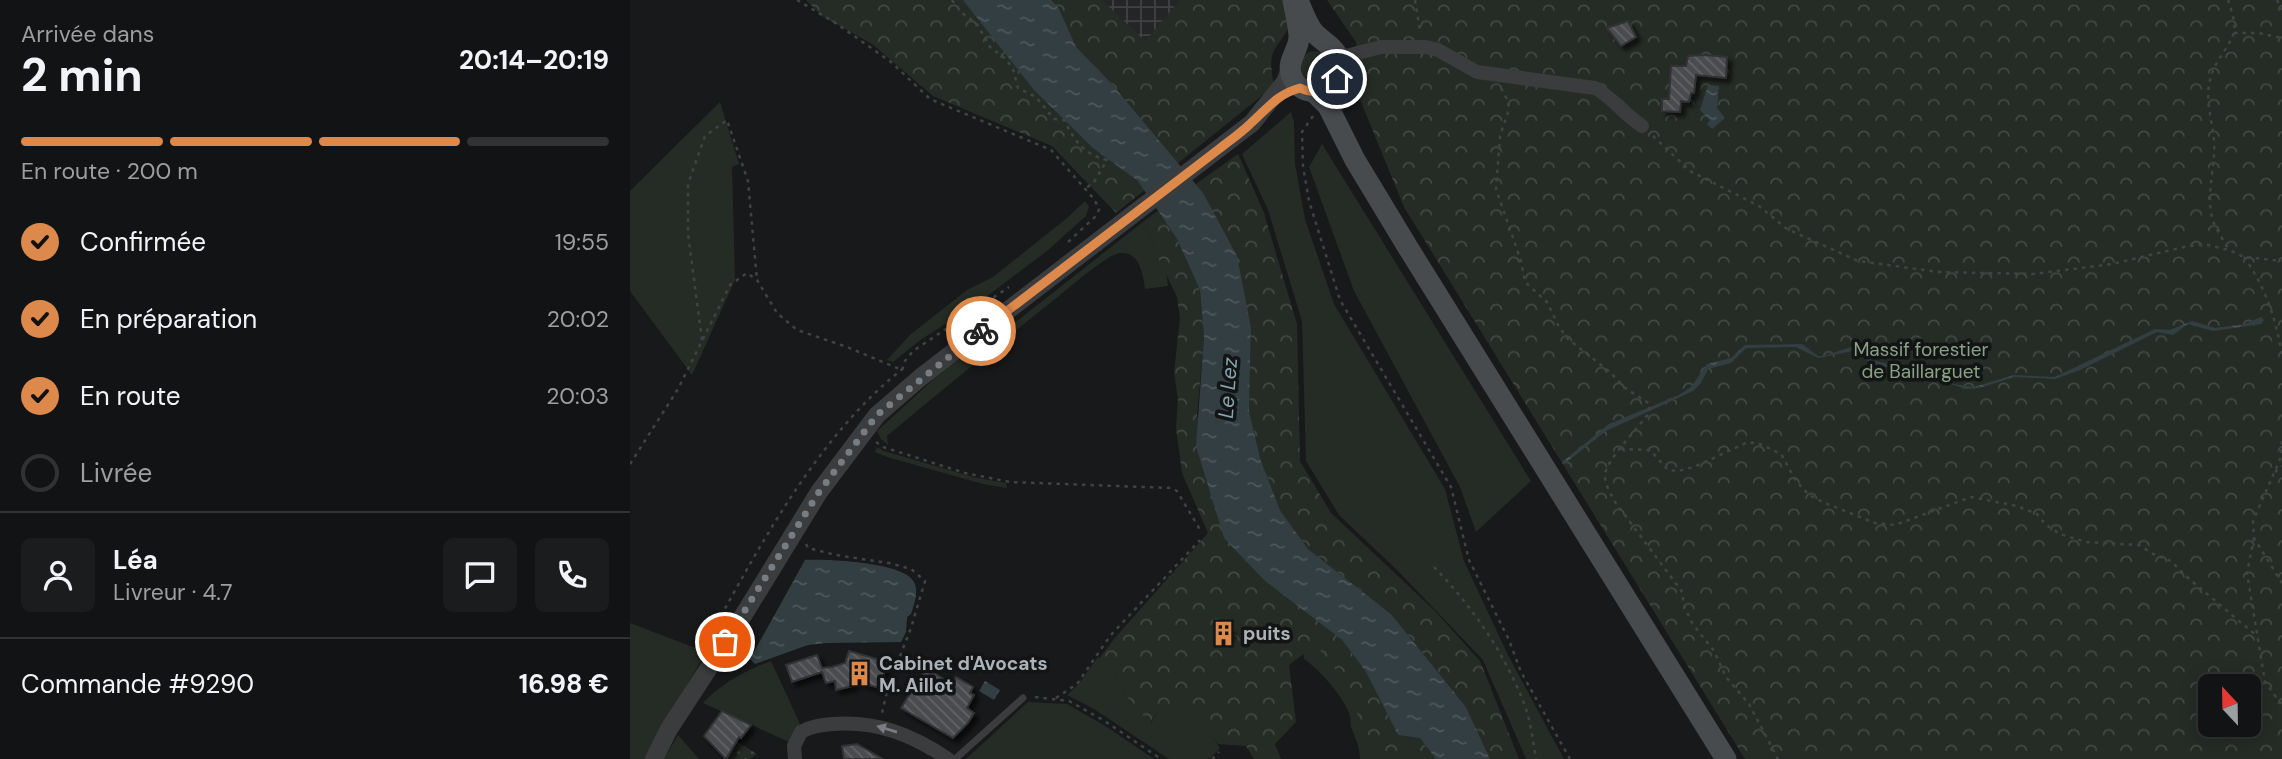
<!DOCTYPE html>
<html lang="fr">
<head>
<meta charset="utf-8">
<style>
  body { margin:0; font-family:"DM Sans",sans-serif; background:#1b1c1d; color:#f1f3f6; height:100vh; display:flex; flex-direction:column; font-size:26px; white-space:nowrap }
  * { box-sizing:border-box; margin:0 }
  p { font-size:23px; color:#9c9ea0 }
  .icon { flex:none; width:38px; height:38px; fill:none; stroke:currentColor; stroke-width:2; stroke-linecap:round; stroke-linejoin:round }
  .map { position:relative; flex:1; overflow:hidden }
  .panel { display:flex; flex-direction:column; background:#121314; width:630px }
  .panel>* { flex:none }
  .needle { width:46px; rotate:338deg }
  .controls { position:absolute; left:1568px; top:674px; display:grid; gap:14px }
  .controls a { display:grid; place-items:center; width:63px; height:63px; border-radius:10px; background:#121314; box-shadow:0 4px 18px #0003,0 0 0 2px #313234; font-size:35px }
  .pin { position:absolute; display:grid; place-items:center; width:60px; height:60px; color:#fff; margin:-30px; border:4px solid #fff; border-radius:50%; box-shadow:0 2px 7px #0007 }
  .courier { position:absolute; display:grid; place-items:center; width:70px; height:70px; margin:-35px; border:5px solid #de894c; border-radius:50%; background:#fff; color:#222; box-shadow:0 2px 9px #0007 }
  .head em { font-style:normal; font-weight:700 }
  .head div { display:flex; flex-direction:column-reverse }
  .head { display:flex; align-items:center; justify-content:space-between; height:119px; padding:0 21px }
  h1 { font-size:46px; font-weight:700; line-height:52px }
  .bar { display:grid; grid-template-columns:repeat(4,1fr); gap:10px 7px; align-content:center; height:84px; padding:0 21px }
  .bar i { height:9px; border-radius:5px; background:#313234 }
  .bar .active { background:#de894c }
  .bar p { grid-column:span 4 }
  .line { display:flex; align-items:center; gap:18px; padding:0 21px; border-top:2px solid #313234 }
  .line div { flex:1 }
  .round { display:grid; place-items:center; flex:none; width:74px; height:74px; border-radius:10px; background:#1b1c1d }
  ol { padding:0 21px; list-style:none }
  li { display:flex; align-items:center; gap:21px; height:77px }
  li p { margin-inline-start:auto }
  li .icon { padding:7px; border-radius:50%; background:#de894c; color:#111; stroke-width:4 }
  li:last-child { color:#9c9ea0 }
  li i { width:38px; height:38px; border:4px solid #313234; border-radius:50% }
  main { display:flex; flex:1; min-height:0 }
  .map>svg:first-child { display:block }
  .industrial { fill:url(#industrial-grid) }
  .green { fill:#252c25 }
  .forest { fill:url(#forest-crowns); fill-rule:evenodd }
  .garden { fill:url(#garden-dots) }
  .water { fill:url(#water-ripples) }
  .building { fill:url(#building-back-hatch); stroke:#323336; stroke-width:2; filter:url(#shadow) }
  .lines { fill:none; stroke-linecap:round; stroke-linejoin:round }
  .path { stroke:#404345; stroke-width:2.5; stroke-dasharray:3.5 5; stroke-linecap:butt }
  .service { stroke:#3a3c3e; stroke-width:7 }
  .minor { stroke:#3a3c3e; stroke-width:14 }
  .tertiary { stroke:#3a3c3e; stroke-width:18 }
  .secondary { stroke:#484b4e; stroke-width:21 }
  .oneway { fill:#797d81 }
  .done { stroke:#787d81; stroke-width:7; stroke-dasharray:0 12.6 }
  .route { stroke:#de894c; stroke-width:9 }
  .labels { text-anchor:middle; stroke-width:7; stroke-linejoin:round; paint-order:stroke }
  .park-label { font-size:19px; fill:#8aa185; stroke:#131415 }
  .poi-label { font-size:19px; font-weight:bold; fill:#acb3b8; stroke:#131415; text-anchor:start }
  .water-label { font-size:21px; font-style:italic; fill:#87a6af; stroke:#131415 }
</style>
</head>
<body>
<main>
<section class="panel">
<div class="head"><div><h1>2 min</h1><p>Arrivée dans</p></div><em>20:14–20:19</em></div>
<div class="bar"><i class="active"></i><i class="active"></i><i class="active"></i><i></i><p>En route · 200 m</p></div>
<ol>
<li><svg class="icon" aria-label="check" viewBox="0 0 24 24"><path d="M5 12l5 5 9-10"/></svg>Confirmée<p>19:55</p></li>
<li><svg class="icon" aria-label="check" viewBox="0 0 24 24"><path d="M5 12l5 5 9-10"/></svg>En préparation<p>20:02</p></li>
<li><svg class="icon" aria-label="check" viewBox="0 0 24 24"><path d="M5 12l5 5 9-10"/></svg>En route<p>20:03</p></li>
<li><i></i>Livrée</li>
</ol>
<div class="line" style="height:126px"><a class="round"><svg class="icon" aria-label="person" viewBox="0 0 24 24"><circle cx="12" cy="8" r="4"/><path d="M4 21q1-7 8-7t8 7"/></svg></a><div><b>Léa</b><p>Livreur · 4.7</p></div><a class="round"><svg class="icon" aria-label="chat" viewBox="0 0 24 24"><path d="M4 5h16v11H9l-5 4z"/></svg></a><a class="round"><svg class="icon" aria-label="phone" viewBox="0 0 24 24"><path d="M5 4h4l2 5-3 2q2 4 5 5l2-3 5 2v4C11 20 4 13 5 4z"/></svg></a></div>
<div class="line" style="height:91px"><div>Commande #9290</div><b>16.98 €</b></div>
</section>
<div class="map">
<svg width="1652" height="759" viewBox="0 0 1652 759">
  <defs>
    <pattern id="industrial-grid" width="8" height="8" patternUnits="userSpaceOnUse" patternTransform="scale(1.75)"><rect width="8" height="8" fill="#242527"/><path d="M0 4h8M4 0v8" fill="none" stroke="#414244"/></pattern>
    <pattern id="forest-crowns" width="20" height="18" patternUnits="userSpaceOnUse" patternTransform="scale(1.75)"><rect width="20" height="18" fill="#252c25"/><path d="M2 6a3 3 0 1 1 6 0M12 15a3 3 0 1 1 6 0" fill="none" stroke="#424843"/></pattern>
    <pattern id="garden-dots" width="8" height="8" patternUnits="userSpaceOnUse" patternTransform="scale(1.75)"><rect width="8" height="8" fill="#252c25"/><path d="M2 2h.1M6 6h.1" fill="none" stroke="#424843" stroke-width="1.8" stroke-linecap="round"/></pattern>
    <pattern id="water-ripples" width="26" height="14" patternUnits="userSpaceOnUse" patternTransform="scale(1.75)"><rect width="26" height="14" fill="#333e42"/><path d="M2 4q2-2 4 0t4 0M15 11q2-2 4 0t4 0" fill="none" stroke="#4e585b"/></pattern>
    <pattern id="building-back-hatch" width="6" height="6" patternUnits="userSpaceOnUse" patternTransform="scale(1.75)"><rect width="6" height="6" fill="#4a4c4f"/><path d="M-1 5l2 2M0 0l6 6M5-1l2 2" fill="none" stroke="#616366"/></pattern>
    <filter id="shadow"><feDropShadow dx="4.5" dy="4.5" stdDeviation="2" flood-color="#0009"/></filter>
  </defs>
  <rect width="100%" height="100%" fill="#18191a"/>
  <path class="industrial" d="M472,0h78l-35,42z"/>
  <g class="green">
    <circle cx="685" cy="66" r="15"/>
    <path d="M90,102l19,62 -7,3 3,113 -43,95 -62,-84v-100z"/>
    <path d="M661,112l3,10 1,42 10,55 29,85 111,185 19,72 44,94 56,104h-38l-43,-99 -85,-89 -59,-56 -33,-54 -4,-140 -34,-111 -26,-56z"/>
    <path d="M692,144l209,337 -55,51 -16,-45 -106,-196 -45,-124z"/>
    <path d="M455,201l4,5 -3,10 -39,35 -65,49 -63,41 -26,21 -6,-2 24,-26 56,-44 26,-13 74,-59z"/>
    <path d="M514,221l10,28 12,22 2,15 -23,3c-2,-14 -5,-38 -25,-36 -12,1 -50,34 -61,43 -58,46 -115,92 -172,140l1,9 -7,-6 -4,-8 58,-53 51,-39 7,1z"/>
    <path d="M247,447l7,4 89,26 33,6 1,5 -24,-4 -96,-27 -12,-5z"/>
    <path d="M0,623l76,29 -61,107h-15z"/>
    <path d="M685,637l22,11 52,111h-29c-1,-15 -4,-19 -9,-32 -1,-3 0,-7 -1,-11 -5,-18 -31,-47 -46,-57l-1,-11z"/>
    <path d="M468,657l15,15 15,26 23,25 11,-18 32,6 26,37 -11,11h-40l-75,-50 -27,-14 10,-9z"/>
    <path d="M141,661l29,63 -11,18 -86,-39c17,-19 43,-33 68,-42z"/>
    <path d="M398,702l39,2 40,23 47,32h-188z"/>
    <path d="M48,735l21,24h-35z"/>
  </g>
  <g class="forest">
    <path d="M176,0h296l43,41 35,-41h103l8,24c-17,30 -24,24 -17,62l-158,127 -64,-67 -119,-50 -61,-52 -50,-28z"/>
    <path d="M697,0h955v759h-537l-341,-552 -45,-110 -3,-55zM1580,686h39v38h-39z"/>
    <path d="M608,154l26,59 33,111 3,137 31,52 104,98 45,50 39,98h-29l-24,-52 -75,-93 -83,-65 -28,-39 -18,-46 -13,-53 2,-83 -55,-144z"/>
    <path d="M528,211l19,28 23,51 4,47 -7,79 68,165 77,59 24,32 32,63 22,3 16,21h-67l-14,-53 -15,-31 -24,-30 -27,20 7,57 -21,22 6,15h-27l-8,-13 -28,-2 -24,-29 -32,-9 -12,17 -22,-25 -15,-26 -14,-13 15,-20 94,-106 -26,-60 -6,-45 2,-29 -4,-26 6,-55 -3,-21 -23,-48 -10,-28z"/>
  </g>
  <path class="garden" d="M107,742l20,12 -7,5h-24z"/>
  <g class="water">
    <path d="M333,0h88l7,7 18,40 34,35 93,111 34,63 14,72 -2,83 12,50 19,49 28,39 83,65 75,93 24,52h-54l-16,-21 -22,-3 -32,-63 -24,-32 -77,-59 -41,-43 -28,-92 8,-109 -4,-47 -23,-51 -39,-58 -45,-33 -59,-58z"/>
    <path d="M1078,85l11,1 -2,22 8,10 -13,11 -5,-5 3,-4 -10,-10z"/>
    <path d="M1631,317l3,3 -3,4 -48,7 -25,-7 -15,11 -16,-3 -77,38 -25,9 -40,-2 -36,11 -13,1 -55,-18 -37,-6 -21,-14 -35,7 -22,-11 -50,1 -15,15 -23,6 -7,14 -8,8 -87,40 -42,33 -2,-2 47,-38 70,-29 12,-8 16,-23 24,-6 14,-13 57,-1 16,12h6l30,-10 18,14 44,10 38,14 20,3 40,-12 41,2 100,-48 15,1 22,-9 23,7 30,-4z"/>
    <path d="M175,560c21,-1 99,2 109,22 5,9 0,23 -3,32l-4,3 -1,15 -5,10 -75,1 -18,2 -53,19 -5,-5z"/>
    <path d="M355,681l15,9 -6,10 -15,-9z"/>
  </g>
  <g class="building">
    <path d="M998,21l8,16 -15,9 -14,-18z"/>
    <path d="M1075,55l22,2 -1,21 -30,-3 -2,18h-3l-2,9 -8,-1 -1,11 -18,-1v-12h7l2,-33h15l2,-10z"/>
    <path d="M592,623l10,8 -7,10 -10,-7z"/>
    <path d="M219,651l38,11 -7,26 -26,-7 -1,5 -17,4 -1,-9 -9,2 -4,-11 -30,10 -6,-17 31,-10 5,13 10,-1 13,-4z"/>
    <path d="M296,668l26,16 4,-7 17,10 -3,6 4,2 -7,13 7,5 -6,10 -15,15 -52,-30z"/>
    <path d="M92,711l29,14 -10,13 -2,-1 -13,22 -22,-23z"/>
    <path d="M227,744l26,15h-39l-2,-13z"/>
  </g>
  <g class="lines">
    <g class="path">
      <path d="M167,0l40,24 54,38 39,37 121,51 43,49 5,10 -2,6 -30,28"/>
      <path d="M322,0l10,13 15,11 13,23 16,12 7,10 5,19 18,9 18,22 10,1c11,21 19,34 43,40l-13,22 -9,7"/>
      <path d="M785,0l5,31"/>
      <path d="M1598,0c3,10 8,22 6,32 -4,15 -20,29 -24,48 -5,20 2,40 4,60 2,27 -9,54 -1,81 4,10 11,20 16,29"/>
      <path d="M1647,0l5,10"/>
      <path d="M1604,33h25l23,5"/>
      <path d="M871,88l7,13 1,8 -9,27 -4,53 25,72 4,21 22,20 12,25 9,12 42,33 15,16 25,16 -1,9c-9,13 -45,49 -44,63 0,9 6,18 10,26l68,91v11l9,19 22,28 12,26 23,27 29,55"/>
      <path d="M683,116l-11,16 1,34 6,35 31,99 111,187 18,73 40,80 12,32 49,87"/>
      <path d="M1023,136l37,35 69,35 28,23 71,32 81,11 94,2 79,-10 72,-17 20,-3 25,6 15,7 38,4"/>
      <path d="M1614,257c22,31 31,60 38,97"/>
      <path d="M72,340l-14,-106v-50l17,-48 22,-16 21,61 9,99"/>
      <path d="M272,370l3,-9 8,-10 96,-64"/>
      <path d="M1652,441l-1,16 -28,64 1,17 28,45"/>
      <path d="M246,442l7,5 82,26 45,9 161,6 6,3 25,42"/>
      <path d="M991,449l29,1 18,20 10,1 16,-4 54,-25 12,2 21,10 15,27 13,14 16,8 50,20 20,2 76,-28 46,9 20,8 9,11 14,9 26,8 53,3 14,9 18,7 16,16 71,60"/>
      <path d="M0,464l48,-75 52,-104 17,-12 10,7 20,33 20,17 50,17 55,23"/>
      <path d="M1645,472l7,-6"/>
      <path d="M1624,538l-7,35 18,109 17,23"/>
      <path d="M176,544l2,4 28,7 53,8 22,6 14,12 -14,47 -23,59 -6,26"/>
      <path d="M804,567c38,39 72,88 91,139 6,17 8,35 11,53"/>
      <path d="M91,616c47,-86 105,-188 184,-249"/>
      <path d="M405,697l34,4 34,19 58,39"/>
      <path d="M426,698l21,-14 33,-48 90,-96"/>
      <path d="M582,759l7,-7"/>
    </g>
    <path class="service" d="M325,759l68,-61"/>
    <g class="minor">
      <path d="M708,58l43,-11h45l12,3 39,22 118,16c18,10 30,27 47,38"/>
      <path d="M165,759l-1,-13 7,-14c10,-6 21,-7 32,-8 44,-3 78,10 115,35"/>
    </g>
    <path class="tertiary" d="M24,759l15,-30 77,-118 73,-119 58,-77 44,-38 331,-254 33,-41 5,-13"/>
    <g class="secondary">
      <path d="M663,0c2,12 6,26 6,38 -1,13 -12,23 -8,36 9,30 54,18 49,-12 -3,-15 -20,-21 -28,-32 -6,-9 -10,-20 -14,-30"/>
      <path d="M684,92l14,14 27,54 52,86 319,513"/>
    </g>
  </g>
  <defs><path id="oneway-solid" d="M-6-.8H1V-3.2L6.5 0L1 3.2V.8H-6Z" transform="scale(1.75)"/></defs>
  <use class="oneway" href="#oneway-solid" transform="translate(257 729) rotate(-163)"/>
  <g class="lines">
    <path class="done" d="M95,642l94,-150 58,-77 104,-84"/>
    <path class="route" d="M351,331l238,-182c10,-8 22,-16 31,-25 17,-15 27,-30 50,-36 15,7 28,4 37,-9"/>
  </g>
  <defs>
    <symbol id="building-bare" viewBox="-9 -9 18 18"><path d="M-4-6H4V6H1V3H-1V6H-4ZM-2.5-4.3h1.7v1.8h-1.7ZM.8-4.3h1.7v1.8H.8ZM-2.5-1h1.7V.8h-1.7ZM.8-1h1.7V.8H.8Z" fill="#de894c" stroke="#131415" stroke-width="2.5" paint-order="stroke"/></symbol>
  </defs>
  <g fill-rule="evenodd">
    <use href="#building-bare" x="576" y="616" width="35" height="35"/>
    <use href="#building-bare" x="212" y="656" width="35" height="35"/>
  </g>
  <g class="labels">
    <g class="park-label">
      <text x="1291" y="356">Massif forestier<tspan x="1291" dy="22">de Baillarguet</tspan></text>
    </g>
    <g class="poi-label">
      <text x="613" y="640">puits</text>
      <text x="249" y="670">Cabinet d'Avocats<tspan x="249" dy="22">M. Aillot</tspan></text>
    </g>
    <g class="water-label">
      <text transform="translate(598 388) rotate(-86)" y="7">Le Lez</text>
    </g>
  </g>
</svg>
<div class="controls">
<a><svg class="needle" viewBox="-14 -14 28 28"><path d="M0-13l5 13h-10z" fill="#e53935"/><path d="M0 13l5-13h-10z" fill="#9c9ea0"/></svg></a>
</div>
<div class="pin" style="left:95px;top:642px;background:#ea580c"><svg class="icon" aria-label="bag" viewBox="0 0 24 24"><path d="M5 8h14l-1 12H6zM9 8a3 3 0 0 1 6 0"/></svg></div>
<div class="pin" style="left:707px;top:79px;background:#1f2937"><svg class="icon" aria-label="home" viewBox="0 0 24 24"><path d="M3 11l9-7 9 7M6 9v11h12V9"/></svg></div>
<div class="courier" style="left:351px;top:331px"><svg class="icon" aria-label="bike" viewBox="0 0 24 24"><circle cx="6" cy="16" r="4"/><circle cx="18" cy="16" r="4"/><path d="M6 16l4-8h5l3 8M10 8l3 8H6M13 5h3"/></svg></div>
</div>
</main>
</body>
</html>
